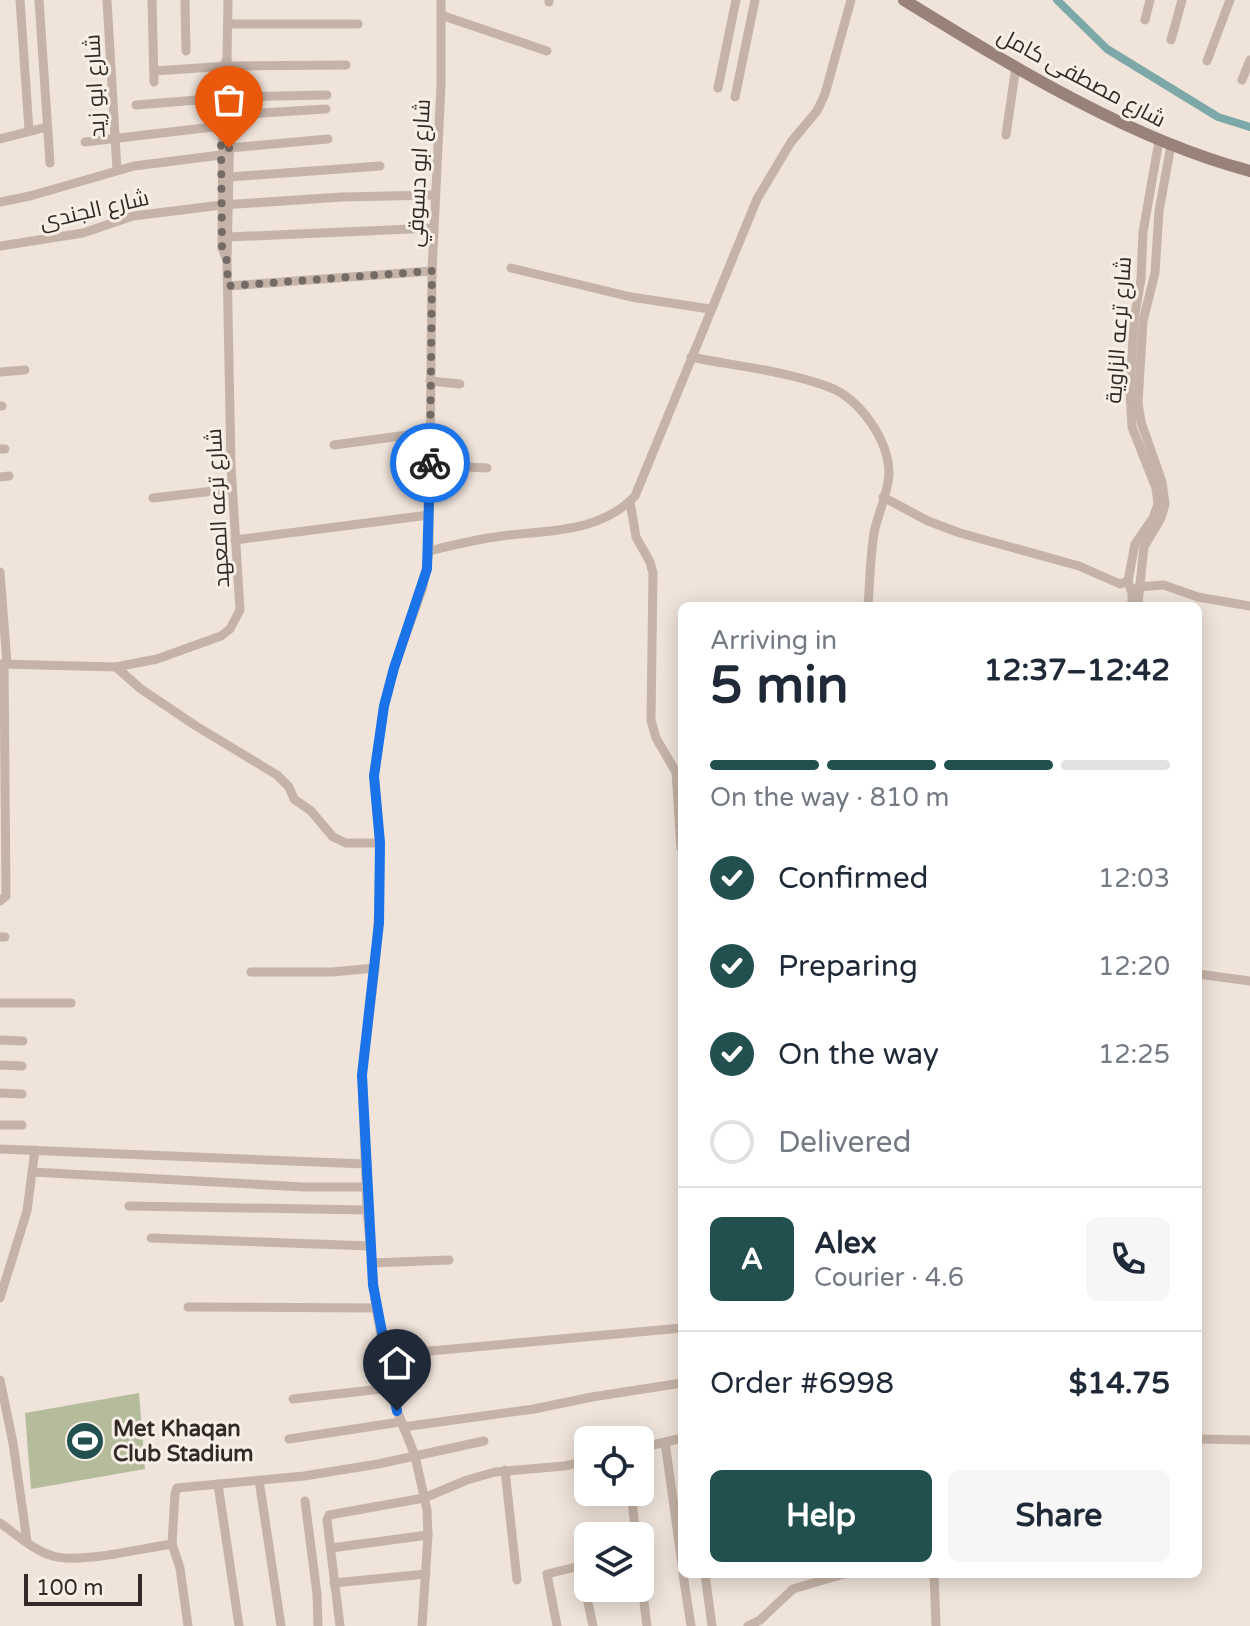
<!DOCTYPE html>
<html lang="en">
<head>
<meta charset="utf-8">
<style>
  body { margin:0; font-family:"Varela Round",Cairo,sans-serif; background:#f6f6f7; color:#1f2937; height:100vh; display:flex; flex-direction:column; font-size:30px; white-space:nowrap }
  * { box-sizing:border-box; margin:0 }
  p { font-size:26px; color:#747a83 }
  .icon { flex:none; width:44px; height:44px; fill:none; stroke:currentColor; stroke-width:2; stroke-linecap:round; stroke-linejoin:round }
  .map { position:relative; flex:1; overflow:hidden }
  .sheet { position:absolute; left:678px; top:602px; width:524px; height:976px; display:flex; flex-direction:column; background:#fff; border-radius:12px; box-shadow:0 4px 20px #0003 }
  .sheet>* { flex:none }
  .tools { position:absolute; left:574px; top:1426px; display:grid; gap:16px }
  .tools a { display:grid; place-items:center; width:80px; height:80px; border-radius:12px; background:#fff; box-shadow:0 4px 20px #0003; font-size:40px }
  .scale { position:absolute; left:24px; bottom:20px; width:118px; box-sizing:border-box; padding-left:8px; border:4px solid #332a27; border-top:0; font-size:22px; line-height:28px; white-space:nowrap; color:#332a27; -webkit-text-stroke:6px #f7eee6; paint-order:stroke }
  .pin { position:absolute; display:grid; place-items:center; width:68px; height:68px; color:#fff; margin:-82px -34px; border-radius:50% 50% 50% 0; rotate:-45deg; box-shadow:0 0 8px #0007 }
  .pin .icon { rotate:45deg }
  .courier { position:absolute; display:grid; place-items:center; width:80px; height:80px; margin:-40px; border:6px solid #1a73e8; border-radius:50%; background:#fff; color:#222; box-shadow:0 2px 10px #0007 }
  .overview em { font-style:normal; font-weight:700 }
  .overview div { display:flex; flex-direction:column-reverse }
  .overview { display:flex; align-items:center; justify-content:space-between; height:136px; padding:0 32px }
  h1 { font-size:52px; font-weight:700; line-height:60px }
  .bar { display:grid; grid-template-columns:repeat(4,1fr); gap:12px 8px; align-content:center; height:96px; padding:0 32px }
  .bar i { height:10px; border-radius:6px; background:#e0e1e3 }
  .bar .on { background:#21504f }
  .bar p { grid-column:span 4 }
  .line { display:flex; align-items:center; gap:20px; padding:0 32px; border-top:2px solid #e0e1e3 }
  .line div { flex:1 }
  .round { display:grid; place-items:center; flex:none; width:84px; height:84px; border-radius:12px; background:#f6f6f7 }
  ol { padding:0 32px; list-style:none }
  li { display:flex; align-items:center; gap:24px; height:88px }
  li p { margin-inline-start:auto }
  li .icon { padding:8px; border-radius:50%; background:#21504f; color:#fff; stroke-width:4 }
  li:last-child { color:#747a83 }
  li i { width:44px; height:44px; border:4px solid #e0e1e3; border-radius:50% }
  .primary-button { display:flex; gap:16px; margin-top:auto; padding:16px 32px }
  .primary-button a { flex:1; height:92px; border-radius:12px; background:#21504f; color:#fff; font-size:32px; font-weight:700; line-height:92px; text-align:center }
  .primary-button a+a { background:#f6f6f7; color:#1f2937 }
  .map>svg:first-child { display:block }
  .green { fill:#b4bc9c }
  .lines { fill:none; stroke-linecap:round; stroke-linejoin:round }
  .canal { stroke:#7ca9a7; stroke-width:8 }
  .street { stroke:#c5b3a8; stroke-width:9 }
  .secondary { stroke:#99827a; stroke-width:12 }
  .done { stroke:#756b66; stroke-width:8; stroke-dasharray:0 14.4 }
  .route { stroke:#1a73e8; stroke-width:10 }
  .labels { text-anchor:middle; stroke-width:6; stroke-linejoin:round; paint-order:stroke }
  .street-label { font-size:22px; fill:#332a27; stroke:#f7eee6 }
  .poi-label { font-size:22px; font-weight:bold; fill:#332a27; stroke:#f7eee6; text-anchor:start }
</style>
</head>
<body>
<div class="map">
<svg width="1250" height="1626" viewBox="0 0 1250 1626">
  <rect width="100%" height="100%" fill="#efe3da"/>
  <path class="green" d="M139,1393l6,76 -114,20 -6,-76z"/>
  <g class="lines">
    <path class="canal" d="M1057,0l50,49 111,68 32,10"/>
    <g class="street">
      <path d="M20,0l9,130"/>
      <path d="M39,0l11,163"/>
      <path d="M107,0l10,170"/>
      <path d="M152,0l2,82"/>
      <path d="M185,0l1,51"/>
      <path d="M549,2v-2"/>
      <path d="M441,15l106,36"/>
      <path d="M1145,20l5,-20"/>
      <path d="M228,24h130"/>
      <path d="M1171,40l11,-40"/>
      <path d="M1207,61l23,-61"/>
      <path d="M154,71l75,-5 117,-1"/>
      <path d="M1242,80l8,-20"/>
      <path d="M718,88l18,-88"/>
      <path d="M229,97l98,-2"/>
      <path d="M735,97l20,-97"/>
      <path d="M136,105l85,-7"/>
      <path d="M230,115l96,-6"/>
      <path d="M1006,135l10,-69"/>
      <path d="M0,139l47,-12"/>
      <path d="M85,142l136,-16"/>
      <path d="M229,148l99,-9"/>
      <path d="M229,177l151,-11"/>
      <path d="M0,202l30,-6 104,-30 87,-11"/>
      <path d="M229,237l204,-9"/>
      <path d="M0,246l83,-13 50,-17 89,-11 120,-8 93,-2"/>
      <path d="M226,258l-4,-10 1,-181 4,-8 1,-59"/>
      <path d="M511,268l120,29 79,12"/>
      <path d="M228,286l204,-15"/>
      <path d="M691,357c44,9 96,14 138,30 31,12 60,53 60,87 -1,20 -11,39 -15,59 -4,24 -4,49 -6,73"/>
      <path d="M0,372l25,-2"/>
      <path d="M430,381l30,3"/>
      <path d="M0,406h2"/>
      <path d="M334,445l96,-13"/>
      <path d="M0,449h5"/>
      <path d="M430,465l57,3"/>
      <path d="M0,477l9,-1"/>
      <path d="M883,497l45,24 32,12 119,33 41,18 8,-3"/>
      <path d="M153,498l78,-9"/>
      <path d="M630,502l6,35 14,25 3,11 -2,147 5,18 20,34 5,76"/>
      <path d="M235,540l194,-25"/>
      <path d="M429,551c24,-6 48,-12 73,-15 47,-6 98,-3 133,-40l122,-297 34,-57 26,-31 8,-17 26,-94"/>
      <path d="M0,572l7,92"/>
      <path d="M1138,587l26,-2 34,12 52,9"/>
      <path d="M1138,603l6,-56 17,-29 4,-14 -3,-22 -21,-60 -3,-19 5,-82 12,-48 4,-62 12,-66"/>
      <path d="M1132,606v-13l-4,-12 7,-37 18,-26 5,-14 -2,-16 -24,-61 -2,-37 4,-70 7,-41 2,-47 16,-91"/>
      <path d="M0,664l116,3 25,22 55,37 81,49 12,12 5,12 17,12 22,26 13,6h34"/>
      <path d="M116,667l41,-8 64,-23 9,-7 10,-19 -9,-145 -4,-204 3,-136 -3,-66"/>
      <path d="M0,901l6,-5 -2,-232"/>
      <path d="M0,937h5"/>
      <path d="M251,972h81l43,-4"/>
      <path d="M1198,974l52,7"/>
      <path d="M0,1003h71"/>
      <path d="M0,1040l23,1"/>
      <path d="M0,1065l22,1"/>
      <path d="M0,1093l22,1"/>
      <path d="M0,1125h22"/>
      <path d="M0,1149l365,15"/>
      <path d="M32,1172l272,15h63"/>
      <path d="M129,1206l238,4"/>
      <path d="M151,1238l219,8"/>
      <path d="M371,1263l78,-3"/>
      <path d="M0,1298l27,-87 8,-61"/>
      <path d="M188,1307l188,1"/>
      <path d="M386,1355l296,-27"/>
      <path d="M0,1380l13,63 14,98"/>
      <path d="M293,1399l97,-11"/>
      <path d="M403,1427l131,-18 58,-12 90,-14"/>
      <path d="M289,1439l111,-17"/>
      <path d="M1198,1439l52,1"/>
      <path d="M665,1442l17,122"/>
      <path d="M640,1448l42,-10"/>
      <path d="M505,1470l12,110"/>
      <path d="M259,1480l22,146"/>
      <path d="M218,1484l21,142"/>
      <path d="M631,1492l5,44"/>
      <path d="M305,1501l12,93 1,32"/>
      <path d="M0,1523c16,11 34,28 53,33 27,8 90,-8 119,-12l8,24 8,58"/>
      <path d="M172,1544l3,-50 2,-6 127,-12 74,-12 106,-23"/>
      <path d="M331,1548l97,-13"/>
      <path d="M580,1565l13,61"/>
      <path d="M640,1570l7,56"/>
      <path d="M683,1574l8,52"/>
      <path d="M705,1574l7,52"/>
      <path d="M934,1574l2,52"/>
      <path d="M334,1583l92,-9"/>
      <path d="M340,1626l-13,-106 2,-5 95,-17 43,-18 28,-8 69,-6 24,-5"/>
      <path d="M422,1626l6,-91 -1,-25 -12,-54 -22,-56 -17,-92 -9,-98 -5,-135 13,-107 4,-62 1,-63 -6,-67 10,-70 10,-38 29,-81 6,-36 3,-280 9,-186v-85"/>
      <path d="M557,1626l-10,-52 41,-10"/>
      <path d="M748,1626l12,-6 33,-31 51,-15"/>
    </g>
    <path class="secondary" d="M904,0c106,65 225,139 346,171"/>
  </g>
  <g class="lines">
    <path class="done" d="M229,148l1,-12 -9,2 1,110 5,13 1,25 204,-15 -2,192"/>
    <path class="route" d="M397,1411l-24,-126 -11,-210 17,-152 1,-80 -6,-67 10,-70 10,-38 33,-99 3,-106"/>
  </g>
  <defs>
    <symbol id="stadium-disc" viewBox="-11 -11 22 22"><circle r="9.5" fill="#21504f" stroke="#f7eee6"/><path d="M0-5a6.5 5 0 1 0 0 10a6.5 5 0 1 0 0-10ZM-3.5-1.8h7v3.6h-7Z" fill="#fff"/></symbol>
  </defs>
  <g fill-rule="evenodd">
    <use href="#stadium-disc" x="63" y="1419" width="44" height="44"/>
  </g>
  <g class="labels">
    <g class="street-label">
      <text transform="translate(1082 77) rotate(28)" y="8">شارع مصطفى كامل</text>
      <text transform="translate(94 86) rotate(-93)" y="8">شارع ابو زيد</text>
      <text transform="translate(418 173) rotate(-87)" y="8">شارع ابو دسوقي</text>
      <text transform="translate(94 209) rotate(-13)" y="8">شارع الجندى</text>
      <text transform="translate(1118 330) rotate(-86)" y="8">شارع ترعه الزاوية</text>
      <text transform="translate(217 508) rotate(-93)" y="8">شارع ترعه المعهد</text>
    </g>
    <g class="poi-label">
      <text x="113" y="1436">Met Khaqan<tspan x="113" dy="25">Club Stadium</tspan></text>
    </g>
  </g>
</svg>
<div class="tools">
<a><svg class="icon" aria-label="locate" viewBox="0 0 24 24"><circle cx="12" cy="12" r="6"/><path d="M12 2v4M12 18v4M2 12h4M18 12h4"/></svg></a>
<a><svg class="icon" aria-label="layers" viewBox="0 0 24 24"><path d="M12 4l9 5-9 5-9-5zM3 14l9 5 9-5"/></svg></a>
</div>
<div class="scale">100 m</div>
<div class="pin" style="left:229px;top:148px;background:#ea580c"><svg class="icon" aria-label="bag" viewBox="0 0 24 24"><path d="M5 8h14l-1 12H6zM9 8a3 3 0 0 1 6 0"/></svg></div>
<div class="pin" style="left:397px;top:1411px;background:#1f2937"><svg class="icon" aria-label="home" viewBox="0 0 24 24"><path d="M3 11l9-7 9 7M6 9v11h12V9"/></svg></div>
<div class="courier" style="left:430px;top:463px"><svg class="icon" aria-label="bike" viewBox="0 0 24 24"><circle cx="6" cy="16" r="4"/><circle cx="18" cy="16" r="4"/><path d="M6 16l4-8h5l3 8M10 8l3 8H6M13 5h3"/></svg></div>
<section class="sheet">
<div class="overview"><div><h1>5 min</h1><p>Arriving in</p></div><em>12:37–12:42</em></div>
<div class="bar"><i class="on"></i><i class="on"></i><i class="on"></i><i></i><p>On the way · 810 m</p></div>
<ol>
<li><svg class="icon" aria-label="check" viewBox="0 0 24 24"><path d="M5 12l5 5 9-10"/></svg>Confirmed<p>12:03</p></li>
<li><svg class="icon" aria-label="check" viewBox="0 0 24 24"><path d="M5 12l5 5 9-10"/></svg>Preparing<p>12:20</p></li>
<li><svg class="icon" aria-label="check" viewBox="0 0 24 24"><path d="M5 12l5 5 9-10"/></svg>On the way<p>12:25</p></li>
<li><i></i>Delivered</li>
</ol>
<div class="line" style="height:144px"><b class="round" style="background:#21504f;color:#fff">A</b><div><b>Alex</b><p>Courier · 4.6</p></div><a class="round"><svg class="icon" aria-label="phone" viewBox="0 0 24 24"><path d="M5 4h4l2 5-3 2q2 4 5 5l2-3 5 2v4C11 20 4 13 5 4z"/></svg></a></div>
<div class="line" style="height:104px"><div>Order #6998</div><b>$14.75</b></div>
<div class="primary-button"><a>Help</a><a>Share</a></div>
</section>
</div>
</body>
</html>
